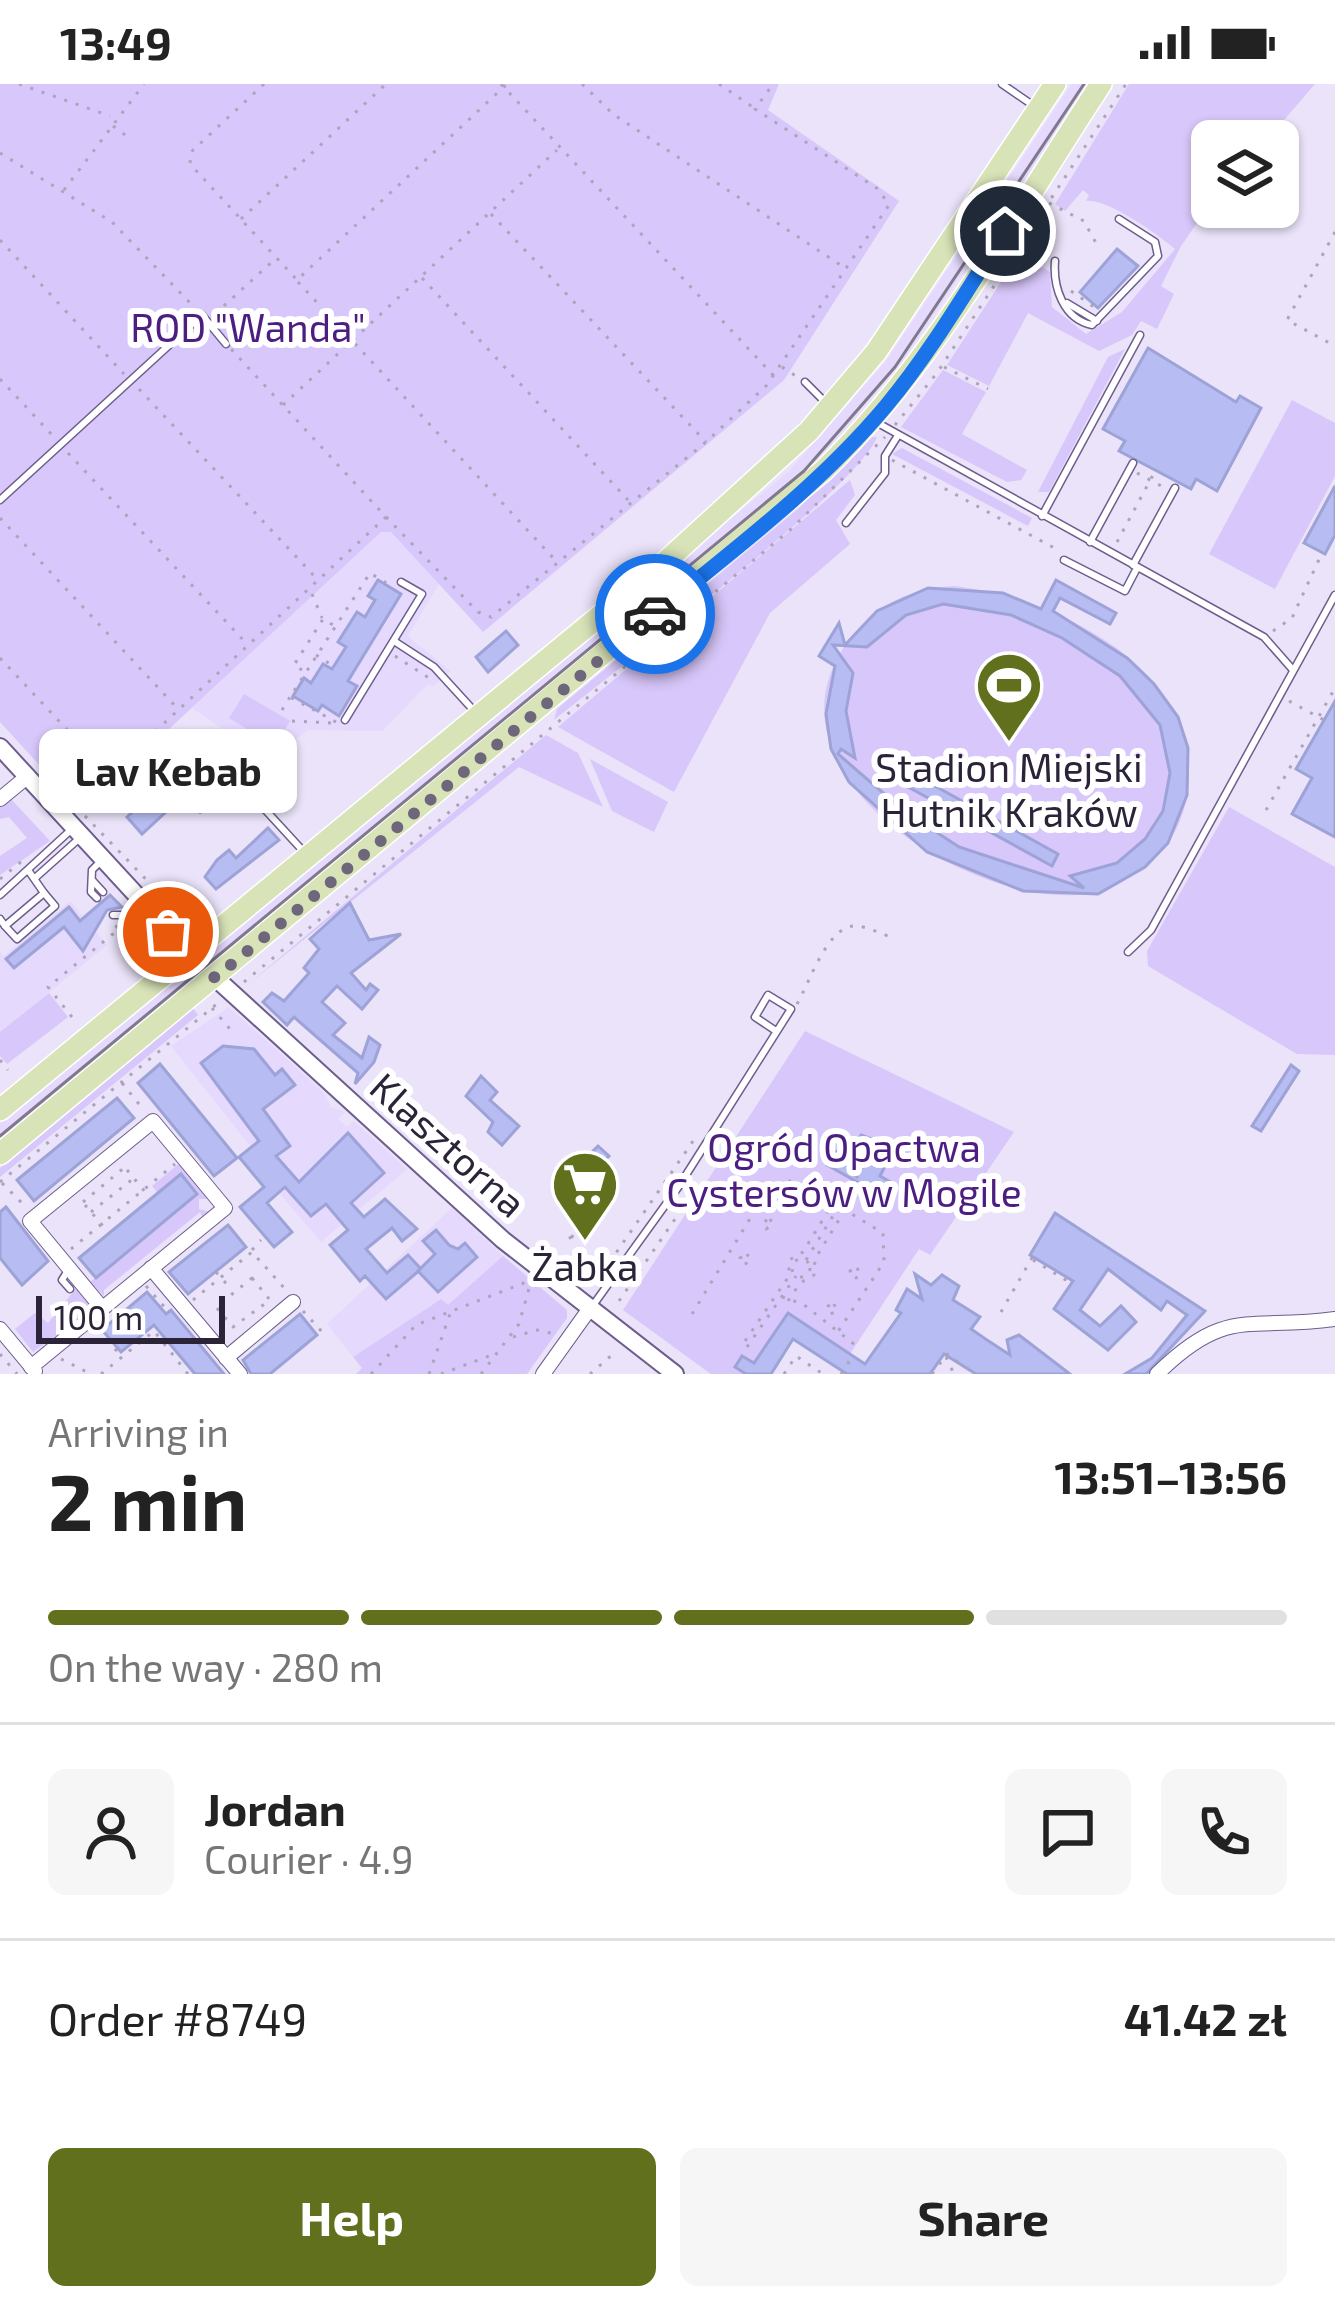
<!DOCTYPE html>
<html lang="en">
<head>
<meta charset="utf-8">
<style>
  body { margin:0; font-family:"Exo 2",sans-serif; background:#f6f6f6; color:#222; height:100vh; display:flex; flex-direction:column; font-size:45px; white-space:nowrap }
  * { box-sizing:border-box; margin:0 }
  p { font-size:39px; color:#767676 }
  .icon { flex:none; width:66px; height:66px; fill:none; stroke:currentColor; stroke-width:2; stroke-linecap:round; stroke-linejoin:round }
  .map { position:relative; height:1290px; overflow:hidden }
  .drawer { display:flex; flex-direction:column; background:#fff; flex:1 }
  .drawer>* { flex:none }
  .fabs { position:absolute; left:1191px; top:36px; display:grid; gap:24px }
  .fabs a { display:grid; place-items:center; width:108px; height:108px; border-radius:18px; background:#fff; box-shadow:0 3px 9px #0004; font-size:60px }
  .scale { position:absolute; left:36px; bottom:30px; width:189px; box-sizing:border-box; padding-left:12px; border:6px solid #2b2438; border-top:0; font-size:33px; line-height:42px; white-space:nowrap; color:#2b2438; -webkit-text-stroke:9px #fff; paint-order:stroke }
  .pin { position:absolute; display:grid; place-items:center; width:102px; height:102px; color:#fff; margin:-51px; border:6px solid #fff; border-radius:50%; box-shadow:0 3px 12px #0007 }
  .courier { position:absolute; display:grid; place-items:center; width:120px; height:120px; margin:-60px; border:9px solid #1a73e8; border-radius:50%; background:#fff; color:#222; box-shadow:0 3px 15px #0007 }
  .bubble { position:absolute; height:84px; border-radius:18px; background:#fff; box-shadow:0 3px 9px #0004; font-size:39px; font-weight:700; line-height:84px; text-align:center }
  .overview em { font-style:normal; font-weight:700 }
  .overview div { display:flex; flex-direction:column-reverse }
  .overview { display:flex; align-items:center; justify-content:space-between; height:204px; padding:0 48px }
  h1 { font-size:78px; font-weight:700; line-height:90px }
  .bar { display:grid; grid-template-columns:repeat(4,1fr); gap:18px 12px; align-content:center; height:144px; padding:0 48px }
  .bar i { height:15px; border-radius:9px; background:#e0e0e0 }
  .bar .active { background:#60701d }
  .bar p { grid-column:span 4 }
  .line { display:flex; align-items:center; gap:30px; padding:0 48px; border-top:3px solid #e0e0e0 }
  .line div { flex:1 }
  .round { display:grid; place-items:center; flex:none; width:126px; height:126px; border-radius:18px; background:#f6f6f6 }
  .button { display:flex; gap:24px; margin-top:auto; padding:24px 48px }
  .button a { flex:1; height:138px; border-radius:18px; background:#60701d; color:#fff; font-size:48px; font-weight:700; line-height:138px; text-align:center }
  .button a+a { background:#f6f6f6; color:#222 }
  .status { display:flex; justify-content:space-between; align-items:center; height:84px; padding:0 60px; background:#fff; direction:ltr }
  .status svg { height:33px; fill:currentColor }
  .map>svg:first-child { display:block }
  .built { fill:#e5d9fe }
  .green { fill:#d8c7fa }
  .building { fill:#b7bdf2; stroke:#9da2d7; stroke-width:3; fill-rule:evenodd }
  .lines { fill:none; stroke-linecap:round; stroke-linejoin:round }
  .service-casing { stroke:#6e5d8d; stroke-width:9 }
  .minor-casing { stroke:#6e5d8d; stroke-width:16 }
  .tertiary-casing { stroke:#6e5d8d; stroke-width:20 }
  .primary-casing { stroke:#fff; stroke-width:24 }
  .path { stroke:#aba4ba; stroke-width:3; stroke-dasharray:3 9; stroke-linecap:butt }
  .service { stroke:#fff; stroke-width:6 }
  .minor { stroke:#fff; stroke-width:14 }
  .tertiary { stroke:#fff; stroke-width:16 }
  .primary { stroke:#d9e3b8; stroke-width:21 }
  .tram { stroke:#80798e; stroke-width:3 }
  .done { stroke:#6e677c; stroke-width:12; stroke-dasharray:0 21.6 }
  .route { stroke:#1a73e8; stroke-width:15 }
  .labels { text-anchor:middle; stroke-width:12; stroke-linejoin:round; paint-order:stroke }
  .park-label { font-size:39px; fill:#4d1e81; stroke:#fff }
  .poi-label { font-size:39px; fill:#2b2438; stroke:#fff }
  .street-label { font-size:39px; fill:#2b2438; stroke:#fff }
</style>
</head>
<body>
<div class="status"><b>13:49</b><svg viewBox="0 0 49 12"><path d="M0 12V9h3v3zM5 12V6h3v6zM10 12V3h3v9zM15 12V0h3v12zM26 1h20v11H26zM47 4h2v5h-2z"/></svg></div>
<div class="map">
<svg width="1335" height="1290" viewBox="0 0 1335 1290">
  <rect width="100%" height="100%" fill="#eae3f9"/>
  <g class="built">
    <path d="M1072,0h16l-184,275 -91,107 -813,674v-17l789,-652 97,-110z"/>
    <path d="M381,448h10l48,52 -31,52 42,35 -16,15 -6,-2 -46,47 -74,-1 -39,30 -77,-52z"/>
    <path d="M70,817l37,44 -107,87v-80l4,4z"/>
    <path d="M229,923l94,85 8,15 14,5 -7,7 9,8 7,-6 53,48 -86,73 -53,-62 6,-4 -103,-130z"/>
    <path d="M452,1124l51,48 -55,50 -8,-7 -87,58 -26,-33z"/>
  </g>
  <g class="green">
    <path d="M0,0h779l-11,26 131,91 -115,179 -301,252 -92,-100h-10l-240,223 23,27 -26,-11 -12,12 2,11 -16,16 -15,-17 -53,-23 -44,-48z"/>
    <path d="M1129,0h186l-49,57h-54v61l-31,44 -20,40 13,8 -17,35 -16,-8 -9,14 -33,16 -71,-38 -39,73 -42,-21 73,-112 30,19 2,35 34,27 36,-22 53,-63c-18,-15 -68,-51 -89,-48l3,-6 -6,-5 -18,21 -10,-7z"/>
    <path d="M1125,265l-76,143h-11l70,-135z"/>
    <path d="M943,286l43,22 -24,42 65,36 -6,10 -14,2 -106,-55z"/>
    <path d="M1292,316l43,23v53l-60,113 -66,-35z"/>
    <path d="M871,353h6c-18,50 -267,238 -323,283l3,-11 242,-201z"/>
    <path d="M902,364l130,70 -4,8 -136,-72z"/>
    <path d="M850,396l5,15 -19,25 14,24 -80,69 -96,179 -116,-65z"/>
    <path d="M954,502c95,11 237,76 235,188 0,26 -9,57 -27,76 -24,25 -51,43 -86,45 -115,7 -328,-128 -224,-259 27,-34 59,-47 102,-50z"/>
    <path d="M244,610l46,27 -15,25 -46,-28z"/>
    <path d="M546,651l32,18 25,54 -84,-40 -273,219z"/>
    <path d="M590,675l78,43 -14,30 -42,-21z"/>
    <path d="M10,714l40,43 -50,34v-19l27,-18 -18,-21 -9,2v-13z"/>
    <path d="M1229,723l106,60v188l-38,-1 -149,-88 -1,-15z"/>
    <path d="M49,909l19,24 -61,47 -7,-8v-24z"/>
    <path d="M192,923l6,8 -198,162v-9z"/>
    <path d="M805,947l209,101 -84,123 -11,-6 -69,105 -62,-41 -41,61h-36l-88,-64z"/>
    <path d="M181,1078l29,37h-11v10l11,3 -7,7 -3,-7 -96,78v6l-14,-14 107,-88 -16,-20 -23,19 -6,-7z"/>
    <path d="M503,1172l64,54v8l-40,56h-171l6,-6 -9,-11 88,-58 7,6z"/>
    <path d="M77,1203l12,16 -2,10 -54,39 -18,-23 20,-16 13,10z"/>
  </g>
  <g class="building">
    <path d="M1117,165l21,17 -40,42 -18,-16z"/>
    <path d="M1148,264l88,54 4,-6 21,12 -44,83 -21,-12 -5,10 -72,-38 6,-10 -22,-12z"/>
    <path d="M1335,402v49l-10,19 -21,-11z"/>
    <path d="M378,496l23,14 -53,87 9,5 -18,30 -17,-11 -4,6 -25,-15 11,-18 7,5 12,-19 9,5 14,-22 -8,-5 19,-30 8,5 10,-17 -7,-4z"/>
    <path d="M1056,496l60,33 -6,11 -50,-26 -7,13 74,47 27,26 24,33 10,31 -1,47 -19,48 -23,24 -47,27 -75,-3 -96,-39 -78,-70 -18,-33 -5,-35 9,-48 -16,-10 20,-33 6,22 32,-34 51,-23 75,5 38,16zM943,520l68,11 51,23 58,38 40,49 10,48 -7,38 -18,28 -28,24 -47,13 14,12 -125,-41 -55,-36 -66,-57 3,-5 14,9 -9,-47 7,-38 -20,-28 34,2 39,-32z"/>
    <path d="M506,547l12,14 -30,27 -12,-15z"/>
    <path d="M1335,617v136l-43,-23 20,-36 -16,-9z"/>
    <path d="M886,675l172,95 -6,12 -173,-95z"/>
    <path d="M164,698l16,17 -38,35 -15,-17z"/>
    <path d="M268,744l11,12 -63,49 -11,-12 12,-17 12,-10 7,8z"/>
    <path d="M110,811l12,12 -15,3 -24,41 -19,-24 -50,41 -8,-9 63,-52 11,14z"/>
    <path d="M350,819l19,37 32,-6 -50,39 15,17 4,-6 8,6 -16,19 -25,-23 -15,16 23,21 -12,12 29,23 7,-21 11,8 -6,17 -19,22 3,-11 -64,-56 -7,8 -24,-23 9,-9 12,8 25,-28 -5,-5 15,-19 -9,-10z"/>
    <path d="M223,962l31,3 21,26 7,-6 13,16 -32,24 27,37 -14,10 23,26 49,-49 36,40 -33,30 13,14 21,-18 32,30 -15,12 -10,-13 -26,21 21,24 21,-18 13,14 -35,30 -21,-23 -5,5 -30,-36 18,-15 -22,-26 -15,12 -26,-29 -18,16 25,29 -18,15 -34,-40 24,-20 -25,-30 20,-16 -58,-78z"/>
    <path d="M160,980l77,94 -23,18 -76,-93z"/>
    <path d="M1291,981l8,6 -38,60 -9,-5z"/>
    <path d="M481,992l16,16 -7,8 29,26 -17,19 -14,-13 5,-10 -27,-26z"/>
    <path d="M117,1014l17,20 -100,83 -17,-21z"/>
    <path d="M861,1051l26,10 -7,13 7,4 -7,14 12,7 -8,14 -57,-32 8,-14 13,7z"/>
    <path d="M598,1062l11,10 -34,34 -14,-13 3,-9 11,-12 7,6z"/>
    <path d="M181,1090l16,20 -101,84 -17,-20z"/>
    <path d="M6,1123l42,54 -26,24 -22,-27v-46z"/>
    <path d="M1055,1129l150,98 -59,63h-21l27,-16 35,-43 -20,-14 -6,9 -53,-41 -28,41 20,16 21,-20 15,16 -28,28 -54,-41 19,-28 -43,-26z"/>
    <path d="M228,1141l18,22 -58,47 -19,-22z"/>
    <path d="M436,1146l13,15 9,4 7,-6 12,14 -39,35 -20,-21 17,-17 -12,-13z"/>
    <path d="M915,1190l16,11 11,-10 17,11 -6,14 27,17 -9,12 16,11 23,15 -3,-15 12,-5 51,39h-94l-32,-20 -14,20h-83l-54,-35 -22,35h-25l-11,-7 7,-11 12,7 34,-50 77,51 36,-51 -5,-3 11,-21 15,10z"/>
    <path d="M147,1208l19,22 5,-4 53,64h-29l-41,-49 -33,27 -19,-22z"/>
    <path d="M300,1230l17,21 -47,39h-19l-8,-14z"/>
  </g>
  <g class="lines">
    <defs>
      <g id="service">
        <path d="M1002,0l32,22"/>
        <path d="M1055,177c-2,26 8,58 37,64l66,-69 -3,-14 -36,-23"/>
        <path d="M1067,219l30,18"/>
        <path d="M805,298l23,23"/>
        <path d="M876,338l388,215 29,33"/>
        <path d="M0,416l202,-185 24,29"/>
        <path d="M1042,432l98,-181"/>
        <path d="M846,439l39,-50v-17l12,-19"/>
        <path d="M1090,458l43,-79"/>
        <path d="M1064,476l61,31 12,-23"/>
        <path d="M1133,481l42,-77"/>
        <path d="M394,557l40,26 42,46"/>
        <path d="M345,636l77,-126 -21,-12"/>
        <path d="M200,725l35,-32 69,75"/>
        <path d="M35,794l47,-42"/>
        <path d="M92,796l11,12"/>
        <path d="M0,811l73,-67"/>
        <path d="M97,814l-6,-6 1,-22 7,-7"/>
        <path d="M113,831h20l9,-8"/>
        <path d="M0,835l5,7 39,-33 -16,-23"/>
        <path d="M5,842l12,13 38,-33 -11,-13"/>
        <path d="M1128,868l23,-22 184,-335"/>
        <path d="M67,1188l-5,8 8,9"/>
        <path d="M591,1224l88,-122 112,-177 -23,-14 -13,22 21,14"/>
      </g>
      <g id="minor">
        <path d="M0,715l28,-23"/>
        <path d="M151,1184l89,106"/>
        <path d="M0,1245l35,42"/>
        <path d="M226,1274l67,-56"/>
        <path d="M31,1283l194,-159 -72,-87 -123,100 72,87"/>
        <path d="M543,1290l45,-63"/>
        <path d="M1157,1290c70,-69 92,-43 178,-55"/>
      </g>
      <path id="tertiary" d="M0,663l198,215 305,278 172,134"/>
      <g id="primary">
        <path d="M0,1026l664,-547 145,-132 67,-79 179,-268"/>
        <path d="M0,1070l824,-684c113,-111 190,-254 277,-386"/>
      </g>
    </defs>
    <use href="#service" class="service-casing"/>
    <use href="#minor" class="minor-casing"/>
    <use href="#tertiary" class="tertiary-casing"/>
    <use href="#primary" class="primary-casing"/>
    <g class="path">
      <path d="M19,0l91,32"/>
      <path d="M264,0l-73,68 -1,12 107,116 210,-196"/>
      <path d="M501,0l273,292"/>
      <path d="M582,0l31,30 232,154"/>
      <path d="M719,0l35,24"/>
      <path d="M113,42l15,11"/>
      <path d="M0,69l112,69 84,87"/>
      <path d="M64,106l80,-106"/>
      <path d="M1049,119l35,18 13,24"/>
      <path d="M491,130l215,228"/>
      <path d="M241,135l145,-135"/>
      <path d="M1335,148l-48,88 48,26"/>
      <path d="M0,156l124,134"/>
      <path d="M422,194l206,222"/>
      <path d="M298,198l258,279"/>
      <path d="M1071,207l23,16"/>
      <path d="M215,230l59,-54"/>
      <path d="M782,283l17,11"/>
      <path d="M944,283l44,22"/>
      <path d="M0,295l54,58"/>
      <path d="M139,305l178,190"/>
      <path d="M283,321l274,-255"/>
      <path d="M895,341l42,-52 189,-289"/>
      <path d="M68,369l178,190"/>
      <path d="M892,376l166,90"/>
      <path d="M1137,389l28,15"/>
      <path d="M386,433l92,95 13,5 215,-175 60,-56 123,-181 -11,-16 -123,-80 18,-25"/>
      <path d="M0,434l177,190"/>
      <path d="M1117,458l36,-67"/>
      <path d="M312,510l10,24"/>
      <path d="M1273,547l19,-13 30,-65"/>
      <path d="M316,571l14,9"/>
      <path d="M395,572l37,24"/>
      <path d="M0,574l100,107 17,2 269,-250 -155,-168"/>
      <path d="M302,586l-8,-5 29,-46 10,6"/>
      <path d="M1289,617l35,19"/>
      <path d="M282,626l8,-13"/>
      <path d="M292,637l40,2"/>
      <path d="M336,638l-46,-25 80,-124 21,13"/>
      <path d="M60,706l104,108 35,27"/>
      <path d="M1266,726l69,-122"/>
      <path d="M0,795l22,-18"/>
      <path d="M244,898l546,-452 95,-93"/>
      <path d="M797,920c12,-20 30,-78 58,-78 12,0 28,9 39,12"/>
      <path d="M212,924l18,21"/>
      <path d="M72,933l-24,-30 71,-58 -5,-5"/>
      <path d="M0,976l8,10"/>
      <path d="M122,999l21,26"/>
      <path d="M127,1086l24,29"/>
      <path d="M0,1098l218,-179"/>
      <path d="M2,1099l22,22"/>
      <path d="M848,1107l13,6 4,-7 20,11 13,-20 51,30"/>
      <path d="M83,1118l42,-35"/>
      <path d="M85,1121l24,28"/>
      <path d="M91,1128l43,-34"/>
      <path d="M770,1135l3,6 -7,4 -3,-7z"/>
      <path d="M571,1155l-4,-6 14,9"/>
      <path d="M71,1165l104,-85"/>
      <path d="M252,1166l9,-10"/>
      <path d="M747,1170l4,7 -8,4 -3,-7z"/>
      <circle cx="801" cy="1184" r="9"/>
      <path d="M806,1176l65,-106"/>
      <path d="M1033,1176l36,22"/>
      <path d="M857,1184l4,7 -7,4 -4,-8z"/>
      <path d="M216,1188l15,17"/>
      <path d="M252,1194l18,22 -37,27 -17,-20z"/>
      <path d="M596,1198l102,-148"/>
      <path d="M146,1202l21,24"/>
      <path d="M782,1213l21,7 56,44"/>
      <path d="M193,1216l59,-48 35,39"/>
      <path d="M619,1217l67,-98 -5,-3"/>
      <path d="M788,1217l12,-18 14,-8 1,-16 30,-49 38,23 1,29 -47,71"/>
      <path d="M834,1220l3,8 -8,2 -1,-8z"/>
      <path d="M303,1227l20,22"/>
      <path d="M1001,1228l32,-56"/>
      <path d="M692,1230l76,-125 25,-9 40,23 -30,49 -14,8v16l-48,71"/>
      <path d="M100,1246l20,25"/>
      <path d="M513,1253l24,-7 18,4"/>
      <path d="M747,1263l49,-71"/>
      <path d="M0,1270l17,20"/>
      <path d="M946,1273l8,17"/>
      <path d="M61,1275l30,15"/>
      <path d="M101,1290l53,-43 34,43"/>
      <path d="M371,1290l45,-49 118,-46"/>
      <path d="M429,1290l21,-60"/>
      <path d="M441,1290l56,-21"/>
      <path d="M481,1290l38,-50 11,-39"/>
      <path d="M590,1290l23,-20"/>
      <path d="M784,1290l12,-18 27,18"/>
      <path d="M841,1290l11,-17"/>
      <path d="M932,1290l15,-20 28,20"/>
    </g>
    <use href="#service" class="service"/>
    <use href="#minor" class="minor"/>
    <use href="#tertiary" class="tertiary"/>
    <use href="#primary" class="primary"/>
    <path class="tram" d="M0,1052l804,-665 91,-104 189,-283"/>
  </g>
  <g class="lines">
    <path class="done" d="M168,848l47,46 440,-364"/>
    <path class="route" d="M655,530c80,-65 165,-129 231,-208 45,-54 81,-116 119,-175"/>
  </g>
  <defs>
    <symbol id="stadium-pin" viewBox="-11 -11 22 30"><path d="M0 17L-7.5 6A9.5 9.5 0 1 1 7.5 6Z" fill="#60701d" stroke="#fff"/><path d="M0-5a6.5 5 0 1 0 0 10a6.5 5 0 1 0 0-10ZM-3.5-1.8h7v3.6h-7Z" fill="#fff"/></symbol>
    <symbol id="supermarket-pin" viewBox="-11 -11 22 30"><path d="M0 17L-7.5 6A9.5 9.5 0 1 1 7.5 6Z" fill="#60701d" stroke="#fff"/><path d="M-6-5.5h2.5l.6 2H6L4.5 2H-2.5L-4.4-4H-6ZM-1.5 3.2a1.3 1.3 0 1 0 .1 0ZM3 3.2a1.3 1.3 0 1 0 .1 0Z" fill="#fff"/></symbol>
  </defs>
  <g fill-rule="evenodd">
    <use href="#stadium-pin" x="971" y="563" width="76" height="104"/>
    <use href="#supermarket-pin" x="547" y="1062" width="76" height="104"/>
  </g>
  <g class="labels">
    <g class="park-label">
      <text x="248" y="258">ROD "Wanda"</text>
      <text x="844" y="1078">Ogród Opactwa<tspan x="844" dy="45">Cystersów w Mogile</tspan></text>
    </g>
    <g class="poi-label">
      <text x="1009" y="698">Stadion Miejski<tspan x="1009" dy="45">Hutnik Kraków</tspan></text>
      <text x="585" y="1197">Żabka</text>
    </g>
    <g class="street-label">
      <text transform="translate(448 1061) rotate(42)" y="14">Klasztorna</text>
    </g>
  </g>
</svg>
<div class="fabs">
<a><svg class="icon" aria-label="layers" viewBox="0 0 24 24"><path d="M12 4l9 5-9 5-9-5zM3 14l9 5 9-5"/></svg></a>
</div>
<div class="scale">100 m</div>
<div class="pin" style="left:168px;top:848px;background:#ea580c"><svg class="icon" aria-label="bag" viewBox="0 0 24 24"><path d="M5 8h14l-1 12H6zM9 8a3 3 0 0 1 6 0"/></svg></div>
<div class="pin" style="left:1005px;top:147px;background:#1f2937"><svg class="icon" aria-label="home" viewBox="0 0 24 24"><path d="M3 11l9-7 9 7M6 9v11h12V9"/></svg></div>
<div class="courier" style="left:655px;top:530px"><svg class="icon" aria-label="car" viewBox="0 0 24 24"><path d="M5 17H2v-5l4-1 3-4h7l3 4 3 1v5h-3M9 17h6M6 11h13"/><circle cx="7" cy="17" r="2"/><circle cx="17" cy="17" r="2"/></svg></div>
<div class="bubble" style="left:39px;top:645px;width:258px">Lav Kebab</div>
</div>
<section class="drawer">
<div class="overview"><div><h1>2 min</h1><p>Arriving in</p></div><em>13:51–13:56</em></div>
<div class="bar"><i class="active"></i><i class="active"></i><i class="active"></i><i></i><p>On the way · 280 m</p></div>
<div class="line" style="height:216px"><a class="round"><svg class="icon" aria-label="person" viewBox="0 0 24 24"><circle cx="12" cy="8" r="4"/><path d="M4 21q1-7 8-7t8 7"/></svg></a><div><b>Jordan</b><p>Courier · 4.9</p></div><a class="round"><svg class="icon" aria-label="chat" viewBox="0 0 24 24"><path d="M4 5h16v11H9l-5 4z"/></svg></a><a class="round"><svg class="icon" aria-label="phone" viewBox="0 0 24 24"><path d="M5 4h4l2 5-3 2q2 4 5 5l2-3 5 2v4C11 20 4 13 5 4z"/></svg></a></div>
<div class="line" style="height:156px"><div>Order #8749</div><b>41.42 zł</b></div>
<div class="button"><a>Help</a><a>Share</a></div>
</section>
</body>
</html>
